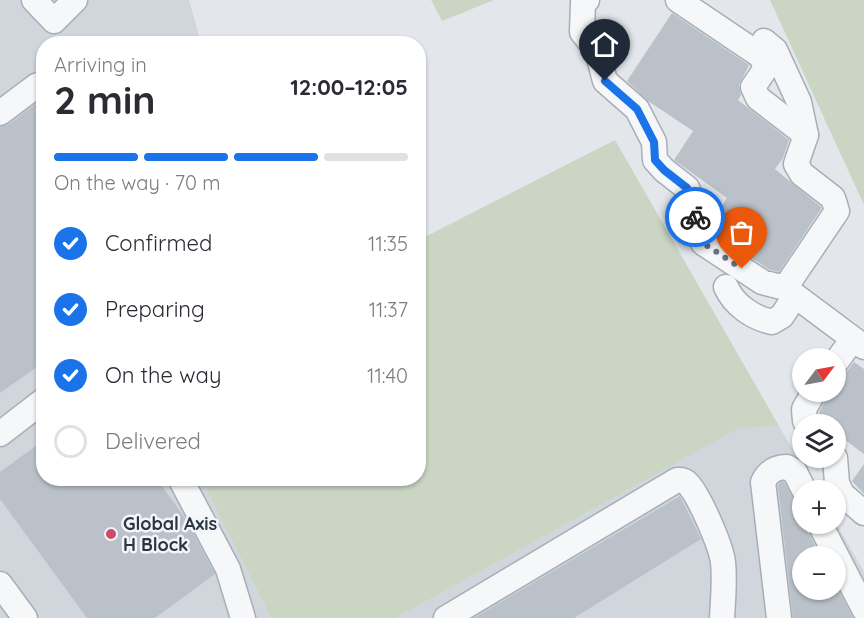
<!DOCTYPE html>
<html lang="en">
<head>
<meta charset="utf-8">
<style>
  body { margin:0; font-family:Quicksand,sans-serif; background:#f7f7f7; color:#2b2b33; height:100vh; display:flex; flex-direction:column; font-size:22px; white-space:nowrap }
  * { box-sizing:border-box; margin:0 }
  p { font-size:20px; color:#7c7c81 }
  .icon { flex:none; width:33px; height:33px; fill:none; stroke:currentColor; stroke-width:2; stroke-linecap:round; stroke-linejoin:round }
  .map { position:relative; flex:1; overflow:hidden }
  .details { position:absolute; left:36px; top:36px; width:390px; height:450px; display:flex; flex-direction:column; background:#fff; border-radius:24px; box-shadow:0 2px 4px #0004 }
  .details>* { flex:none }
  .needle { width:39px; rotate:58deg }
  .tools { position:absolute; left:792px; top:348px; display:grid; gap:12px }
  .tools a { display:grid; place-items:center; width:54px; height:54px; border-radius:50%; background:#fff; box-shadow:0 2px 4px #0004; font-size:30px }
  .pin { position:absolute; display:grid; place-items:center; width:51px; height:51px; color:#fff; margin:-62px -26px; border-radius:50% 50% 50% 0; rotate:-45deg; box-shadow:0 0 6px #0007 }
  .pin .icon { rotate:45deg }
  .courier { position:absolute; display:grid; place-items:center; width:60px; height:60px; margin:-30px; border:4px solid #1a73e8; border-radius:50%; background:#fff; color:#222; box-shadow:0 2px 8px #0007 }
  .head em { font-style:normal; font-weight:700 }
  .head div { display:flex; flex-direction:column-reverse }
  .head { display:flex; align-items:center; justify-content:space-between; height:102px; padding:0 18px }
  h1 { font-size:39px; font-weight:700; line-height:45px }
  .bar { display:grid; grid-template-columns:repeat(4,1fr); gap:9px 6px; align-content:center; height:72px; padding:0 18px }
  .bar i { height:8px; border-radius:4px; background:#e1e1e2 }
  .bar .active { background:#1a73e8 }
  .bar p { grid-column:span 4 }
  ol { padding:0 18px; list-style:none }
  li { display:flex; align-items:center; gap:18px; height:66px }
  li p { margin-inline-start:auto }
  li .icon { padding:6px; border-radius:50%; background:#1a73e8; color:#fff; stroke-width:4 }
  li:last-child { color:#7c7c81 }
  li i { width:33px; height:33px; border:3px solid #e1e1e2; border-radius:50% }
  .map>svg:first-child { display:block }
  .built { fill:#d1d6dd; fill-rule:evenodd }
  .green { fill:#cad5c4 }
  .building { fill:#bac1c9 }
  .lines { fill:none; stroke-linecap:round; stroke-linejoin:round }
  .minor-casing { stroke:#a8aeb6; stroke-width:27 }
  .minor { stroke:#f6f7f9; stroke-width:24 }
  .done { stroke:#6b747e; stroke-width:6; stroke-dasharray:0 10.8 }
  .route { stroke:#1a73e8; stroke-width:8 }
  .poi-dot { fill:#cf496b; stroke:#f3f6f8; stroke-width:2 }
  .labels { text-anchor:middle; stroke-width:5; stroke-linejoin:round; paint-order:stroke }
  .poi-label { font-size:18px; font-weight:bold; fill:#2b3644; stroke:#f3f6f8; text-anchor:start }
</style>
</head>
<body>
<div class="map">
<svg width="864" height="618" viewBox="0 0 864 618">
  <rect width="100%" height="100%" fill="#e3e7eb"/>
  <g class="built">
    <path d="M0,0h189l12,43 -157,1v434l157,1 70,139h-271z"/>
    <path d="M779,426l38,64h-15v34l34,-1 28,49v46h-468l343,-191zM802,556h34v34h-34z"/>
  </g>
  <g class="green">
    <path d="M431,0h63l-52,21z"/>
    <path d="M770,0h94v205z"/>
    <path d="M615,140l164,286 -40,2 -343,190h-125l-70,-139 217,-1 1,-238z"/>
  </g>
  <g class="building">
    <path d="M672,13l77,52 -10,20 2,10 -3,5 51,40 -6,18 -8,11 46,38v2l-42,63 -11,-3 -53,-35 -4,-11 16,-25 -53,-38 19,-29 -45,-30 -21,-20z"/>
    <path d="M44,98v264l-44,31v-266l9,-3z"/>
    <path d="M854,362l10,7v85l-28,-21v-9h-13l-4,-8v-4l6,-11 7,-9h4v-5l5,-8 -3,-2 9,-6z"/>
    <path d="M44,440v38h112l29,40 30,56 -60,44h-68l-87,-119v-27z"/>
    <path d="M864,464v30l-12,-13z"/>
    <path d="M781,482h3l12,20 6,2v20h4l1,7 14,25h-19v34h34v-5l17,33h-60l-15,-133z"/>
    <path d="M680,496l21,43 -127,79h-100z"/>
  </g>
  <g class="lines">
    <defs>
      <g id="minor">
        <path d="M34,0l20,21 21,-21"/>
        <path d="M587,0l-4,3 -1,29 15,18 8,31 32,28 17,33 1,18 9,10 23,18 6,13 2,21 8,21 59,39 23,6 52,-77 -4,-13 -31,-24 -6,-10 10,-29 -48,-37 -5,-11 13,-19 -5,-12 -83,-56"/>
        <path d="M764,41l11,9 24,52 7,33"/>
        <path d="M0,113l36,-27 8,-3"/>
        <path d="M726,287c8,18 27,31 46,35l10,-6 13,-20"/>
        <path d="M785,288l79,59"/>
        <path d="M836,362l17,-23"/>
        <path d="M807,424l-2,-3 -1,-12 10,-17"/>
        <path d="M0,434l44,-34"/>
        <path d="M835,458l2,25 5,11 22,19"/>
        <path d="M180,478l48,91 15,49"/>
        <path d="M820,524l44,85"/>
        <path d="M0,584l25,34"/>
        <path d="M446,618l231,-138c5,0 5,-1 9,2 12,10 35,64 37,80 2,19 0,37 -1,56"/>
        <path d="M779,618l-16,-136c5,-10 12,-15 24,-15l8,5 9,18"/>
      </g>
    </defs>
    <use href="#minor" class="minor-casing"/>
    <use href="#minor" class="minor"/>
  </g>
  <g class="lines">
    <path class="done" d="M695,217l8,26 39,26"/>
    <path class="route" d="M605,81l32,28 17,33 1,18 9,10 23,18 6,13 2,16"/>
  </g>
  <circle class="poi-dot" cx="111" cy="534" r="6"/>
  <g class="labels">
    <g class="poi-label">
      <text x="123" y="530">Global Axis<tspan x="123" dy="21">H Block</tspan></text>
    </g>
  </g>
</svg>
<div class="tools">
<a><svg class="needle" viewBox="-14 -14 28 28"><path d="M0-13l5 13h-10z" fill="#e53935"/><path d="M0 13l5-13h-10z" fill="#7c7c81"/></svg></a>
<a><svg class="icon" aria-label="layers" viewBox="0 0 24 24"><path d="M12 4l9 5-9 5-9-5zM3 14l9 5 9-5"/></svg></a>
<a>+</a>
<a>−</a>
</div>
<div class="pin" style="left:742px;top:269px;background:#ea580c"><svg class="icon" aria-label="bag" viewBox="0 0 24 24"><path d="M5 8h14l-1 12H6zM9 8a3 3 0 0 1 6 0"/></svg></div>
<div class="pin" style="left:605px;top:81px;background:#1f2937"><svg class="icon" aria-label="home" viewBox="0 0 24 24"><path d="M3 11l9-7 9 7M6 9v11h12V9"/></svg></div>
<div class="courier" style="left:695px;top:217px"><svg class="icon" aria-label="bike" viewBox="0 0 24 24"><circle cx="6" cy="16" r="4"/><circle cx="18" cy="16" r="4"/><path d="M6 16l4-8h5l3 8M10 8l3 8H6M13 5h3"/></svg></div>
<section class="details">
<div class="head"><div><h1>2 min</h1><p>Arriving in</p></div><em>12:00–12:05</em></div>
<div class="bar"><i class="active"></i><i class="active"></i><i class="active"></i><i></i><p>On the way · 70 m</p></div>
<ol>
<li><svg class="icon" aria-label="check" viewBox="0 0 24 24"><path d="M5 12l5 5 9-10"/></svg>Confirmed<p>11:35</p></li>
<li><svg class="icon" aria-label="check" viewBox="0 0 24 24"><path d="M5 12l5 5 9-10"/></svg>Preparing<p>11:37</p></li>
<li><svg class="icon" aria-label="check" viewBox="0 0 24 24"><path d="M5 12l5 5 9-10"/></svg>On the way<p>11:40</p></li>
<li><i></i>Delivered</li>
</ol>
</section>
</div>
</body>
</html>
